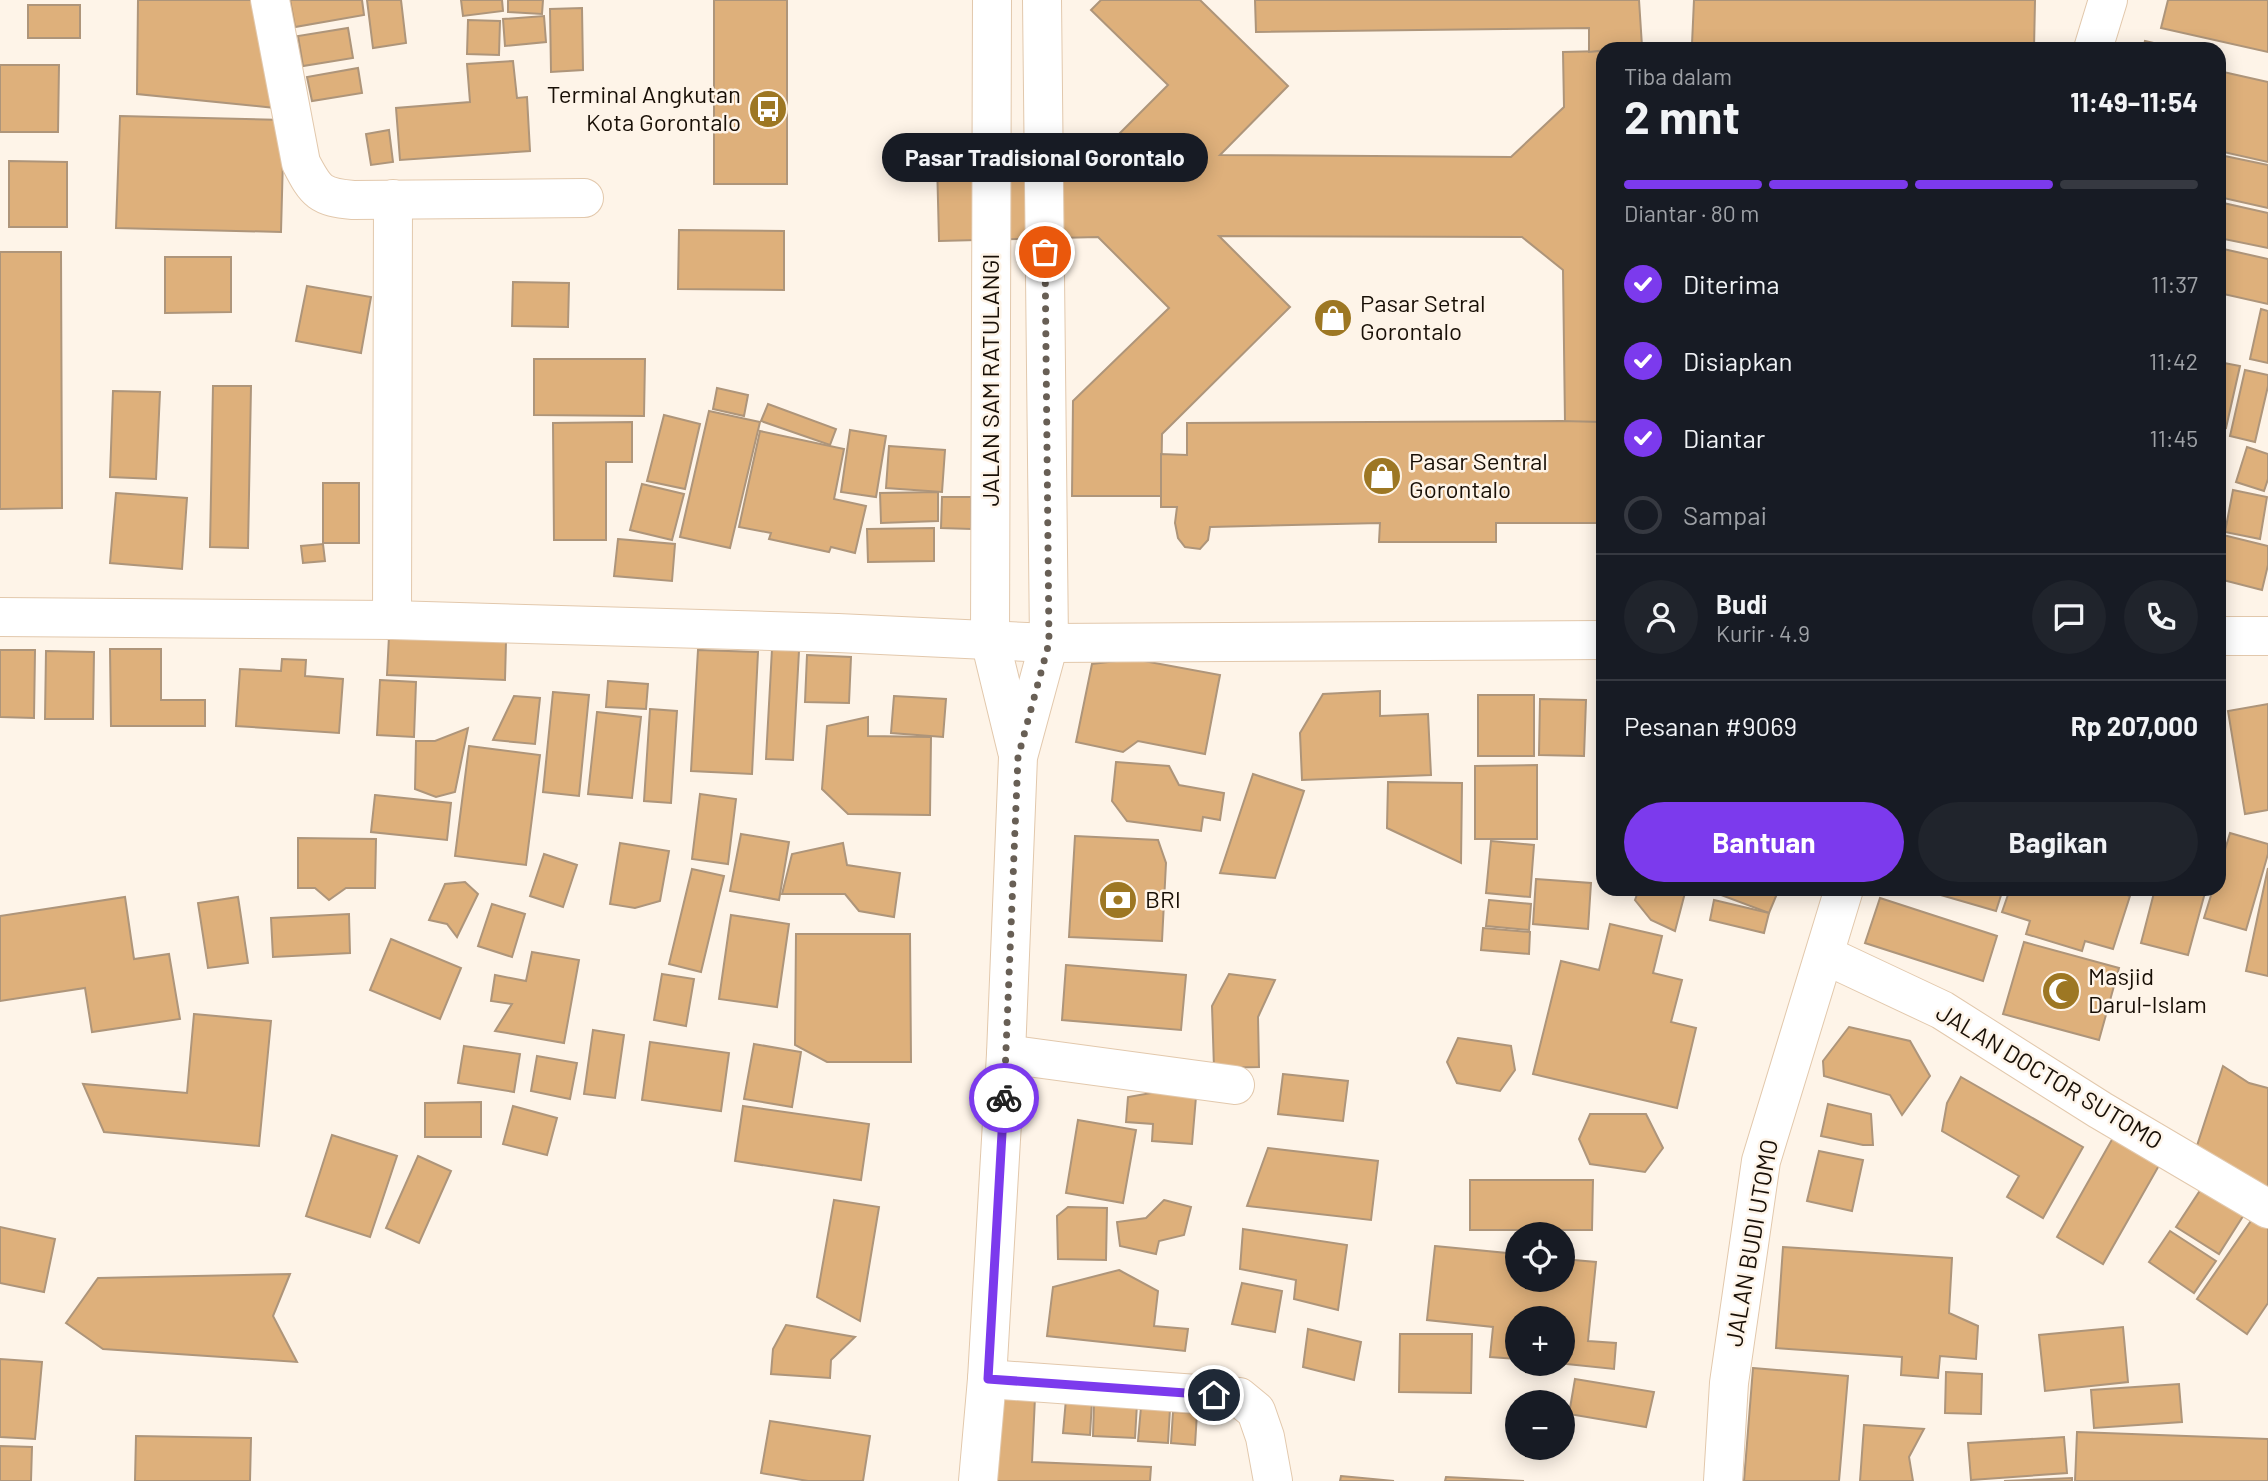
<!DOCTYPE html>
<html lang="id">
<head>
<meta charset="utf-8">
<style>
  body { margin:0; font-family:Barlow,sans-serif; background:#20242c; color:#f1f3f6; height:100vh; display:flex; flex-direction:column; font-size:26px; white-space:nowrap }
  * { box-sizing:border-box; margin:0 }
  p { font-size:23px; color:#9ea1a6 }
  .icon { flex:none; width:38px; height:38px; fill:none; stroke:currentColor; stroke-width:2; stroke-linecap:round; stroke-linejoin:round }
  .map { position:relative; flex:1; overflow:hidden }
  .details { position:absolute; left:1596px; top:42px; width:630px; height:854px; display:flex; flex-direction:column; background:#171b24; border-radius:21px; box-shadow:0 4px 18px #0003 }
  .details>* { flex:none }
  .tools { position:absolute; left:1505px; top:1222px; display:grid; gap:14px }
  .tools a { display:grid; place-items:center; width:70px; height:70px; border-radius:50%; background:#171b24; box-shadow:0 4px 18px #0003; font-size:35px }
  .pin { position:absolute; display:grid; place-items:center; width:60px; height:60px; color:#fff; margin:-30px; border:4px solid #fff; border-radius:50%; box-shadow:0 2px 7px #0007 }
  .courier { position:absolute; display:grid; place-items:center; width:70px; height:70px; margin:-35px; border:5px solid #7c3aed; border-radius:50%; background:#fff; color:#222; box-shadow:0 2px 9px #0007 }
  .bubble { position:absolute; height:49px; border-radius:24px; background:#171b24; box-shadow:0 4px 18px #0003; font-size:23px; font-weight:700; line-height:49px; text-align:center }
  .head em { font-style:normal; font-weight:700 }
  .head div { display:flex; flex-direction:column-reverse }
  .head { display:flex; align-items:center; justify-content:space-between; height:119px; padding:0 28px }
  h1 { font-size:46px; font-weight:700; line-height:52px }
  .bar { display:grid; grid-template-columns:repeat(4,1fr); gap:10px 7px; align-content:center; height:84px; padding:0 28px }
  .bar i { height:9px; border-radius:5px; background:#363941 }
  .bar .selected { background:#7c3aed }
  .bar p { grid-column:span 4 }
  .line { display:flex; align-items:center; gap:18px; padding:0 28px; border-top:2px solid #363941 }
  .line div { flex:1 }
  .round { display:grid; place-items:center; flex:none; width:74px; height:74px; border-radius:37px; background:#20242c }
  ol { padding:0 28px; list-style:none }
  li { display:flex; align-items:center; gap:21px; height:77px }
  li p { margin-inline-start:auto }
  li .icon { padding:7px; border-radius:50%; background:#7c3aed; color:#fff; stroke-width:4 }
  li:last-child { color:#9ea1a6 }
  li i { width:38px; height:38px; border:4px solid #363941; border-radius:50% }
  .action { display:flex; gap:14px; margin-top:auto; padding:14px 28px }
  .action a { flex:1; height:80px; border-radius:42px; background:#7c3aed; color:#fff; font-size:28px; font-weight:700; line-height:80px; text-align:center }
  .action a+a { background:#20242c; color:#f1f3f6 }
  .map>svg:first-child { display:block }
  .building { fill:#deb07b; stroke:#ae957a; stroke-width:2 }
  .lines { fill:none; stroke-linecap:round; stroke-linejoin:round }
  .minor-casing { stroke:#e2c8ac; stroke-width:40 }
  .minor { stroke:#fff; stroke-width:38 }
  .done { stroke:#685f55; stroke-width:7; stroke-dasharray:0 12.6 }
  .route { stroke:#7c3aed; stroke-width:9 }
  .labels { text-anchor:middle; stroke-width:5; stroke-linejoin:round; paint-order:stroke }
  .poi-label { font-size:24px; fill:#180f06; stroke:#fef4e8; text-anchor:start }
  .street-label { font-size:24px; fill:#180f06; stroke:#fef4e8 }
</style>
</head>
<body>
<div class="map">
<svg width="2268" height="1481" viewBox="0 0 2268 1481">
  <rect width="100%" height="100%" fill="#fef4e8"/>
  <g class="building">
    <path d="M138,0h123l24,109 -148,-15z"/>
    <path d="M290,0h72l2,15 -69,12z"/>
    <path d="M367,0h34l5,43 -33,5z"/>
    <path d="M461,0h41l1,11 -40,5z"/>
    <path d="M508,0h35l-1,14 -34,-2z"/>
    <rect x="714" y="0" width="73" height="184"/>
    <path d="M1101,0h99l88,86 -68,69 291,2 53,-50 -1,-55 40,-1v371h-38l-2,-152 -41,-33 -303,-1 71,71 -128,127 -1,62h-89l1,-95 96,-93 -71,-71 -159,4 -2,-80 160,-5 71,-71 -77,-75z"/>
    <path d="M1255,0h384l3,46 -53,6v-24l-333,4z"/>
    <path d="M1694,0h341l-1,49h-358l1,-5h15z"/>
    <path d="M2168,0h100v52l-107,-24z"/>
    <rect x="28" y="5" width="52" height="33"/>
    <path d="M582,8l1,62 -32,2 -1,-63z"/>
    <path d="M544,16l2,26 -41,4 -2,-27z"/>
    <path d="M468,20l32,1 -1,34 -32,-1z"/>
    <path d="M348,28l5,30 -50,8 -5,-30z"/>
    <path d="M2145,41l35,8h-37z"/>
    <path d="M513,61l4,37 10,-1 3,54 -130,9 -4,-52 74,-6 -3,-38z"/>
    <path d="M0,65h59l-1,67h-58z"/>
    <path d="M358,68l4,25 -50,8 -5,-24z"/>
    <path d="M2219,71l49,11v80l-49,-11z"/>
    <path d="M120,116l164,4 -3,112 -165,-4z"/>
    <path d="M389,130l4,32 -22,3 -5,-31z"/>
    <path d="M2220,155l48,10v43l-49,-11z"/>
    <path d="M9,161l58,1v65h-58z"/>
    <path d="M2219,202l49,11v35l-49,-10z"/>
    <path d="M679,230l105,1v59l-106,-1z"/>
    <path d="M2219,248l49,11v45l-49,-11z"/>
    <path d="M0,252h61l1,256 -62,1z"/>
    <path d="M165,257h66v55l-66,1z"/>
    <path d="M513,282l56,1 -1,44 -56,-1z"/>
    <path d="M307,286l64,11 -10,56 -65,-12z"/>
    <path d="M2261,309l7,2v52l-18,-4z"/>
    <path d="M534,359h111l-1,57 -110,-1z"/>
    <path d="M2219,362l21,4 -14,62 -7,-2z"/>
    <path d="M2245,370l23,5v11l-13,56 -25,-6z"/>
    <path d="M213,386h38l-3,162 -38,-1z"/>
    <path d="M717,388l31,7 -4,21 -31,-7z"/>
    <path d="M113,391l47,1 -4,87 -46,-2z"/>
    <path d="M768,404l68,25 -6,16 -69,-24z"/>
    <path d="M709,411l51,11 -30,126 -50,-11z"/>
    <path d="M664,415l36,9 -15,65 -38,-8z"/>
    <path d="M1561,421l42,1v101h-107v19h-117l1,-19 -170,4 -2,13 -8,9 -15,-2 -7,-9 -3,-15 2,-16h-16v-53l26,1v-32z"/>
    <path d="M632,422v40h-26v78h-52l-1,-117z"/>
    <path d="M850,430l36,6 -10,61 -35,-5z"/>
    <path d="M760,431l84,18 -10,50 32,7 -11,47 -24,-6 -2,5 -60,-13 2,-6 -32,-6z"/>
    <path d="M889,446l56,4 -3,42 -56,-4z"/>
    <path d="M2247,447l21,7v25l-4,12 -28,-9z"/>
    <rect x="323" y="483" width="36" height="60"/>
    <path d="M642,484l42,10 -12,46 -42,-10z"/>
    <path d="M2233,490l34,7 -7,42 -35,-7z"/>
    <path d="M938,492v29l-57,2 -1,-30z"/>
    <path d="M116,493l71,5 -5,71 -72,-6z"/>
    <path d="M942,497h29v32l-30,-1z"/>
    <path d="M934,528v33l-66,1 -1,-33z"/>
    <path d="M2219,534l49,12v19l-6,25 -43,-11z"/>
    <path d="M618,539l57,5 -3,37 -58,-5z"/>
    <path d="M323,544l2,17 -22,2 -2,-17z"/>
    <path d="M389,636l117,5 -1,39 -118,-5z"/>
    <path d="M110,649h51v51h44v26h-94z"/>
    <path d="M772,649l27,2 -6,109 -27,-1z"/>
    <path d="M0,650h35l-1,68 -34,-1z"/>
    <path d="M698,650l60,2 -6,122 -61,-3z"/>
    <path d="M46,651l48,1 -1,67h-48z"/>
    <path d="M807,655l44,2 -2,46 -44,-1z"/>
    <path d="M282,659l24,1 -1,16 38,3 -4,54 -103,-7 4,-57 41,2z"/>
    <path d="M1133,659l87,16 -15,79 -67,-13 -15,11 -47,-10 16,-78z"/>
    <path d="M2219,673h6l-1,49 -5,-1z"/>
    <path d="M380,680l36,2 -2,55 -37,-2z"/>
    <path d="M608,681l40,3 -2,25 -40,-2z"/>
    <path d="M1380,691v25l48,-2 3,61 -129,5 -2,-47 23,-39z"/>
    <path d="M553,692l36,3 -10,101 -36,-4z"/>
    <rect x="1478" y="695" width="56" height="61"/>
    <path d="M514,696l26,2 -5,46 -42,-4z"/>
    <path d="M894,696l52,3 -3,38 -52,-4z"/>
    <path d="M1540,699l46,1 -2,56 -45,-1z"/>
    <path d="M2268,704v106l-23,4 -17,-103z"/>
    <path d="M650,709l27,2 -6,92 -27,-2z"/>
    <path d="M597,712l44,5 -9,81 -44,-4z"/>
    <path d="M868,717v19l63,1 -1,78 -82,-1 -26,-25 5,-63z"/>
    <path d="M468,728l-13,64 -19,5 -21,-8 1,-48h19z"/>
    <path d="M469,746l71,9 -14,110 -71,-9z"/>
    <path d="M1116,762l53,4 10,19 45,8 -4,27 -17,-3 -2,14 -74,-10 -15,-20z"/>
    <path d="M1537,765v74h-62v-73z"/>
    <path d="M1253,774l51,17 -29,87 -55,-5z"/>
    <path d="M1388,782l74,1 -1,80 -74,-35z"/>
    <path d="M700,794l36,5 -8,65 -36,-5z"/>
    <path d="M375,795l76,8 -4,37 -76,-8z"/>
    <path d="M2230,833l38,11v10l-22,76 -42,-12 9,-29h6v-19z"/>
    <path d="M741,834l48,8 -10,58 -49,-9z"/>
    <path d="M1075,836l83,4 8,23 -4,78 -93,-4z"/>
    <path d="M298,838l78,1 -1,49h-29l-17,12 -14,-12h-17z"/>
    <path d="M1491,841l43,4 -4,52 -44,-4z"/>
    <path d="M620,843l49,8 -9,50 -25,7 -25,-4z"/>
    <path d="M843,843l4,22 53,8 -6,44 -35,-6 -14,-17h-63l10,-40z"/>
    <path d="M544,854l33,11 -14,42 -33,-11z"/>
    <path d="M2268,868v108l-22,-5z"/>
    <path d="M692,869l32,7 -23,96 -32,-8z"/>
    <path d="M1536,879l55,4 -3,46 -55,-5z"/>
    <path d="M465,882l13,12 -21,43 -10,-13 -18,-4 16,-36z"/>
    <path d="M1639,889h47l-11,42 -24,-11 -16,-20z"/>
    <path d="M1724,889h55l-10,24 -48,-18z"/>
    <path d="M1920,889h83l-7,22z"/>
    <path d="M2010,889h99l21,7 -17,53 -28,-8 -3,10 -56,-17 4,-13 -28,-9z"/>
    <path d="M2155,889h51l-18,66 -47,-12z"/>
    <path d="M125,897l9,62 35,-5 11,65 -88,13 -7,-44 -85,13v-85z"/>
    <path d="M238,897l10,66 -40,5 -10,-65z"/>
    <path d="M1880,898l117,38 -14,45 -118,-38z"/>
    <path d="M1489,900l42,4 -2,26 -43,-4z"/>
    <path d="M1714,900l55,13 -5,20 -54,-13z"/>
    <path d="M492,904l33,10 -13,43 -34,-11z"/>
    <path d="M349,914l1,39 -77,4 -2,-39z"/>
    <path d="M731,915l58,9 -12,83 -58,-8z"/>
    <path d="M1610,924l52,12 -9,37 29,7 -11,42 25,6 -19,80 -144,-34 28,-113 38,9z"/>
    <path d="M1483,928l47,4 -1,22 -48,-4z"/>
    <path d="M796,934h114l1,128h-84l-32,-17z"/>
    <path d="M391,939l70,29 -21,51 -70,-29z"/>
    <path d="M2024,942l95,26 -20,72 -96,-26z"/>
    <path d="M532,952l47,8 -15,83 -69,-12 17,-27 -21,-3 4,-26 31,6z"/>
    <path d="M1066,965l120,10 -5,55 -119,-10z"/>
    <path d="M662,974l32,5 -8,47 -32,-6z"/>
    <path d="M1229,974l46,6 -17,37 1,50 -45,1 -2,-62z"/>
    <path d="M194,1014l77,7 -12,125 -155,-14 -21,-48 104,9z"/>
    <path d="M1849,1027l61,14 20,35 -28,39 -12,-20 -66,-19 -1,-15z"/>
    <path d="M593,1030l31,5 -9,63 -31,-4z"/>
    <path d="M1458,1038l53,8 4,24 -15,21 -43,-8 -10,-21z"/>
    <path d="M650,1042l79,11 -8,58 -79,-11z"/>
    <path d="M754,1044l47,8 -9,55 -48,-8z"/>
    <path d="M464,1046l56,8 -6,38 -56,-9z"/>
    <path d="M537,1056l40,7 -7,36 -39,-8z"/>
    <path d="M2223,1066l26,17 19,5v102l-75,-32z"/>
    <path d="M1283,1074l65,7 -5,40 -65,-7z"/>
    <path d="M1961,1077l122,70 -40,71 -36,-21 12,-21 -77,-45 5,-28z"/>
    <path d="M1197,1085l-5,59 -40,-3 1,-17 -27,-2 2,-25z"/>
    <path d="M481,1102v35h-56v-34z"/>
    <path d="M1828,1104l43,10 2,31h-10l-42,-9z"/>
    <path d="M513,1106l44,12 -10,37 -44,-11z"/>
    <path d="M743,1106l126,18 -8,56 -126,-19z"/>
    <path d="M1590,1114h56l17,34 -18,24 -55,-8 -11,-25z"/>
    <path d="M1078,1120l58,10 -13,73 -57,-10z"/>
    <path d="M332,1135l65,21 -27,81 -64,-21z"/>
    <path d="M2114,1136l47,26 -58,102 -46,-27z"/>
    <path d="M1268,1148l110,13 -7,59 -124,-14z"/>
    <path d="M1819,1151l44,9 -11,51 -45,-10z"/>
    <path d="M418,1156l33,15 -32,72 -33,-15z"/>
    <path d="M1470,1180h123l-1,50h-122z"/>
    <path d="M2203,1186l42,27 -26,41 -43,-27z"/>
    <path d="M834,1200l45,7 -19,114 -43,-24z"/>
    <path d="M1164,1200l27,7 -7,28 -25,6 -3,13 -36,-8 -3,-24 29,-4z"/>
    <path d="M1068,1207l39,1 -1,52 -48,-1 -1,-43z"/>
    <path d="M2253,1218l15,10v75l-21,31 -50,-35z"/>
    <path d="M0,1227l55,12 -11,53 -44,-9z"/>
    <path d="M1243,1229l104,16 -9,65 -44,-11 2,-19 -56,-11z"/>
    <path d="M2170,1231l46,30 -22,32 -45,-31z"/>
    <path d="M1435,1246l82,8v25h46v-20l33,3 -8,79 28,2 -2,26 -57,-6h6v-45h-46v41l-27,-2 3,-30 -66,-7z"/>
    <path d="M1783,1247l169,11 -3,55 29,13 -2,33 -36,-3 -2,22 -37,-3 1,-18 -126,-9z"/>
    <path d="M1119,1270l39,21 -4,35 34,3 -3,22 -138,-15 6,-49z"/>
    <path d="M290,1274l-17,42 24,46 -194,-13 -37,-26 32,-45z"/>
    <path d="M1242,1283l40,8 -7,41 -43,-8z"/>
    <path d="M786,1325l69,12 -24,23 -1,18 -59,-4 2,-25z"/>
    <path d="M2123,1327l5,55 -83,9 -6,-56z"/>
    <path d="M1308,1329l53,13 -7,38 -51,-13z"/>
    <path d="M1400,1334h72l-1,59 -72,-1z"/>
    <path d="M0,1359l42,3 -7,77 -35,-2z"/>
    <path d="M1753,1368l95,8 -9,105h-95z"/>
    <path d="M1946,1372l36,2 -1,40 -36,-1z"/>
    <path d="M1575,1379l79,13 -8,35 -77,-13z"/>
    <path d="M2179,1384l3,38 -88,6 -3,-38z"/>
    <path d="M994,1395l41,2 -3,65 119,5 -1,14h-160z"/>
    <path d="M1066,1399l26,2 -2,34 -27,-2z"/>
    <path d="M1094,1402l43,2 -2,34 -42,-2z"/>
    <path d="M1141,1407l29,2 -2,34 -30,-2z"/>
    <path d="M1173,1412l24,1 -2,32 -24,-2z"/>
    <path d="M770,1421l100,15 -7,45h-55l-47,-8z"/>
    <path d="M1864,1425l60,4 -15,28 4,24h-53z"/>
    <path d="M2077,1432l191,7v42h-193z"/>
    <path d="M136,1436l115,2 -1,43h-115z"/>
    <path d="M2064,1437l3,36 -96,7 -3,-37z"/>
    <path d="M0,1446l32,1 -1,34h-31z"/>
    <path d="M1341,1476l53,5h-54z"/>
    <path d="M1446,1477l78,4h-79z"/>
    <path d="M2072,1478v3h-68z"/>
  </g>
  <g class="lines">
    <defs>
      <g id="minor">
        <path d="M270,0l31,163c15,29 19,34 52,37l231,-2"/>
        <path d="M992,0l-2,640 27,111"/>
        <path d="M2093,49l15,-49"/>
        <path d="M0,617l392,3 446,13 211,10 554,-3"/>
        <path d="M392,620l1,-421"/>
        <path d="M2219,636h49"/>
        <path d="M1825,955l117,55 158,100 168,99"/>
        <path d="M1006,1054l229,31"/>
        <path d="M987,1379l252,18 17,14 9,26 8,44"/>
        <path d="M978,1481l9,-102 19,-325 12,-297 31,-114 -7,-643"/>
        <path d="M1723,1481l6,-98 32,-222 83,-272"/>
      </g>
    </defs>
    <use href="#minor" class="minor-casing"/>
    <use href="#minor" class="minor"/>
  </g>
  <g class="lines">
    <path class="done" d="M1004,1098l14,-341 31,-114 -4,-391"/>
    <path class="route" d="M1004,1098l-16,281 226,16"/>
  </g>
  <defs>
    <symbol id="bus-disc" viewBox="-11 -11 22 22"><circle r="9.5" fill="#9d7723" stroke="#fef4e8"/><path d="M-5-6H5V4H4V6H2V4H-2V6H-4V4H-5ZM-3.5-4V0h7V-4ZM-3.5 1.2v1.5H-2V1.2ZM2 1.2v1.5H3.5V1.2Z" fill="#fff"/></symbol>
    <symbol id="shop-disc" viewBox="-11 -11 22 22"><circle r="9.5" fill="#9d7723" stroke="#fef4e8"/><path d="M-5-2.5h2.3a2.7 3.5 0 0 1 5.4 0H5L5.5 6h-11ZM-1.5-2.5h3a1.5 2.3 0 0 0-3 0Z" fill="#fff"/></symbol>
    <symbol id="bank-disc" viewBox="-11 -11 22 22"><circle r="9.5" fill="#9d7723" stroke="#fef4e8"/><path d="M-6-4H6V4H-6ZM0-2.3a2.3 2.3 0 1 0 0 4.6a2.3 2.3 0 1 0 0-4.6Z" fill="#fff"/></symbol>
    <symbol id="mosque-disc" viewBox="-11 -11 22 22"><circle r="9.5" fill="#9d7723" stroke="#fef4e8"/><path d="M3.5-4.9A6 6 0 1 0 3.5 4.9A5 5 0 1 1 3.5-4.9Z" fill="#fff"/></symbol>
  </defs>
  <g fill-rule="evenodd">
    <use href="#bus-disc" x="746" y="87" width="44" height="44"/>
    <use href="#shop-disc" x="1311" y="296" width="44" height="44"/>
    <use href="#shop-disc" x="1360" y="454" width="44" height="44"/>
    <use href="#bank-disc" x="1096" y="878" width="44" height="44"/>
    <use href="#mosque-disc" x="2039" y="969" width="44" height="44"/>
  </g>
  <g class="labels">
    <g class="poi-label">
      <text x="741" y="103" text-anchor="end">Terminal Angkutan<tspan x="741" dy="28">Kota Gorontalo</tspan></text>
      <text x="1360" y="312">Pasar Setral<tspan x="1360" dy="28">Gorontalo</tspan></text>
      <text x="1409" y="470">Pasar Sentral<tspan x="1409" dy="28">Gorontalo</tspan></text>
      <text x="1145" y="908">BRI</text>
      <text x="2088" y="985">Masjid<tspan x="2088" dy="28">Darul-Islam</tspan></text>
    </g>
    <g class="street-label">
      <text transform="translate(991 380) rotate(-90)" y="8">JALAN SAM RATULANGI</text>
      <text transform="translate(2049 1077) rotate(31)" y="8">JALAN DOCTOR SUTOMO</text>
      <text transform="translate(1752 1243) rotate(-80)" y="8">JALAN BUDI UTOMO</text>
    </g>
  </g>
</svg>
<div class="tools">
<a><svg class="icon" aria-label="locate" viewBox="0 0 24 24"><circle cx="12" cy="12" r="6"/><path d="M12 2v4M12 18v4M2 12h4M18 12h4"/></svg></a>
<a>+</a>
<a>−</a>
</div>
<div class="pin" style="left:1045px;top:252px;background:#ea580c"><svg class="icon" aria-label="bag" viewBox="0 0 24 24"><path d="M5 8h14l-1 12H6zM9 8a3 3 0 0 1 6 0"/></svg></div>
<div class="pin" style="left:1214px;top:1395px;background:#1f2937"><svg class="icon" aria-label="home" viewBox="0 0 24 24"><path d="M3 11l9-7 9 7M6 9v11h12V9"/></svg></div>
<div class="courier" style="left:1004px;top:1098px"><svg class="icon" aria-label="bike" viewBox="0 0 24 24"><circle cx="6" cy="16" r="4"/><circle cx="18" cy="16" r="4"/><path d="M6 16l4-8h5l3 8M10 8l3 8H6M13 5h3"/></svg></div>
<div class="bubble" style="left:882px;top:133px;width:326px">Pasar Tradisional Gorontalo</div>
<section class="details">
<div class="head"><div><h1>2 mnt</h1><p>Tiba dalam</p></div><em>11:49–11:54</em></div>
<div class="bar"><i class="selected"></i><i class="selected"></i><i class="selected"></i><i></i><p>Diantar · 80 m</p></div>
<ol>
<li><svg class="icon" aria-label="check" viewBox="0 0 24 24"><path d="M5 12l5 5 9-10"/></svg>Diterima<p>11:37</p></li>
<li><svg class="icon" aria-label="check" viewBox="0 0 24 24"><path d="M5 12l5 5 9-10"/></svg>Disiapkan<p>11:42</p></li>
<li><svg class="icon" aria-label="check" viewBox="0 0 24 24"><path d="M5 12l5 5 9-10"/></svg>Diantar<p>11:45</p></li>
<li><i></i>Sampai</li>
</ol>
<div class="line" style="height:126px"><a class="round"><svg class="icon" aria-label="person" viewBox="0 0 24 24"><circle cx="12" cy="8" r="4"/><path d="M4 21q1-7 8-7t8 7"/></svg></a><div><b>Budi</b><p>Kurir · 4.9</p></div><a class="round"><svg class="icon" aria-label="chat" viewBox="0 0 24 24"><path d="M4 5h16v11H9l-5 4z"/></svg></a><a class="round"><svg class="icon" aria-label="phone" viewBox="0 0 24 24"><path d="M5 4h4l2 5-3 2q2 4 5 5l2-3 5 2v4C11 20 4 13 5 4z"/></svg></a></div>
<div class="line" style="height:91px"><div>Pesanan #9069</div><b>Rp 207,000</b></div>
<div class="action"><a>Bantuan</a><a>Bagikan</a></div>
</section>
</div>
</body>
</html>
